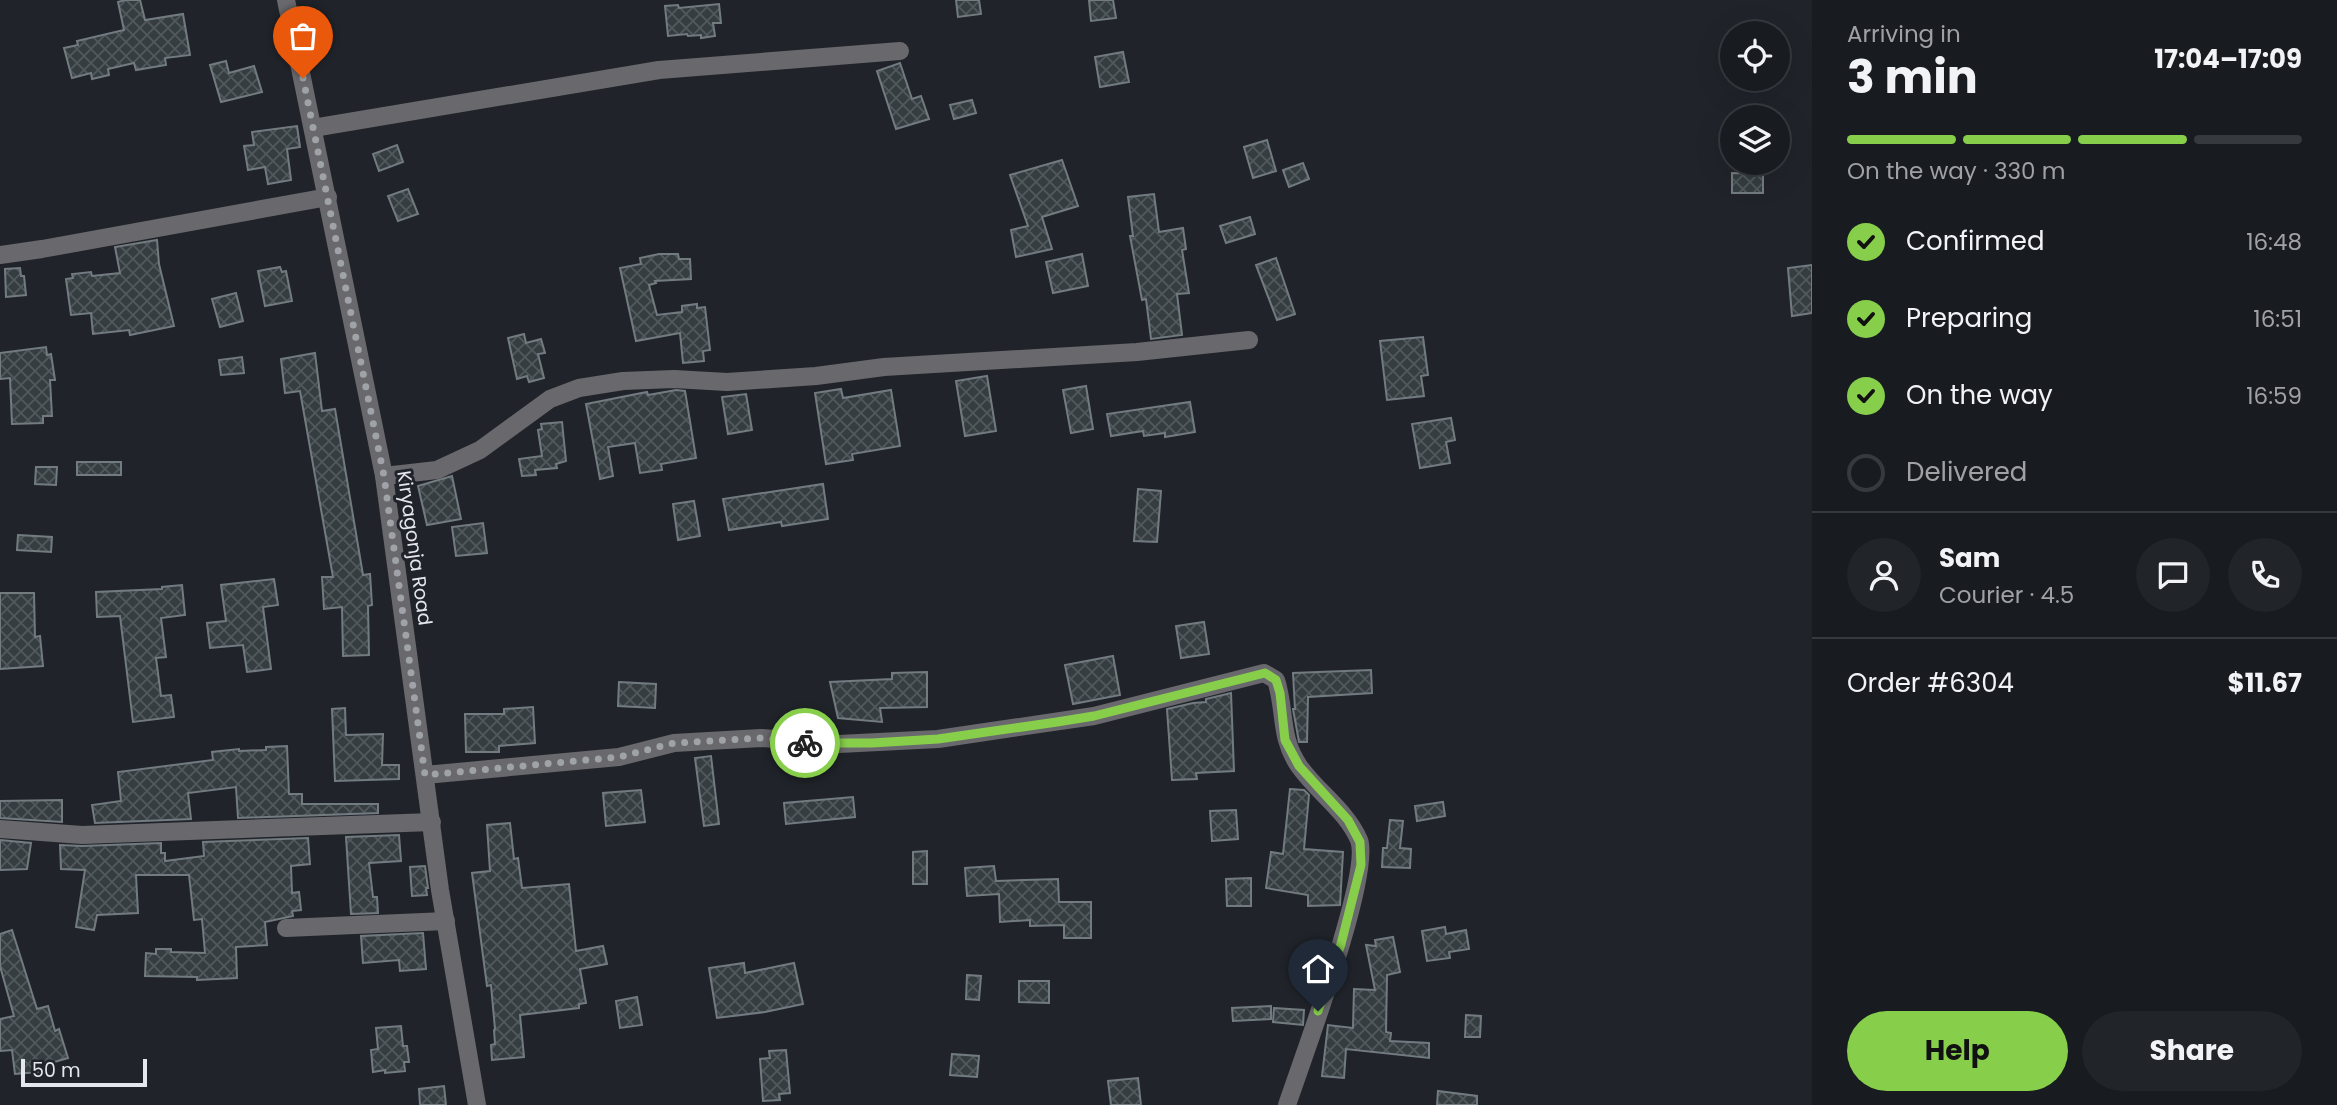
<!DOCTYPE html>
<html lang="en">
<head>
<meta charset="utf-8">
<style>
  body { margin:0; font-family:Poppins,sans-serif; background:#212429; color:#f1f3f6; height:100vh; display:flex; flex-direction:column; font-size:26px; white-space:nowrap }
  * { box-sizing:border-box; margin:0 }
  p { font-size:23px; color:#9fa1a5 }
  .icon { flex:none; width:38px; height:38px; fill:none; stroke:currentColor; stroke-width:2; stroke-linecap:round; stroke-linejoin:round }
  .map { position:relative; flex:1; overflow:hidden }
  .details { display:flex; flex-direction:column; background:#181b20; width:525px }
  .details>* { flex:none }
  .tools { position:absolute; left:1720px; top:21px; display:grid; gap:14px }
  .tools a { display:grid; place-items:center; width:70px; height:70px; border-radius:50%; background:#181b20; box-shadow:0 7px 28px #0002,0 0 0 2px #36393e; font-size:35px }
  .scale { position:absolute; left:21px; bottom:18px; width:126px; box-sizing:border-box; padding-left:7px; border:4px solid #e4e7ec; border-top:0; font-size:19px; line-height:24px; white-space:nowrap; color:#e4e7ec; -webkit-text-stroke:5px #20242a; paint-order:stroke }
  .pin { position:absolute; display:grid; place-items:center; width:60px; height:60px; color:#fff; margin:-72px -30px; border-radius:50% 50% 50% 0; rotate:-45deg; box-shadow:0 0 7px #0007 }
  .pin .icon { rotate:45deg }
  .courier { position:absolute; display:grid; place-items:center; width:70px; height:70px; margin:-35px; border:5px solid #87cf4b; border-radius:50%; background:#fff; color:#222; box-shadow:0 2px 9px #0007 }
  .headline em { font-style:normal; font-weight:700 }
  .headline div { display:flex; flex-direction:column-reverse }
  .headline { display:flex; align-items:center; justify-content:space-between; height:119px; padding:0 35px }
  h1 { font-size:46px; font-weight:700; line-height:52px }
  .bar { display:grid; grid-template-columns:repeat(4,1fr); gap:10px 7px; align-content:center; height:84px; padding:0 35px }
  .bar i { height:9px; border-radius:5px; background:#36393e }
  .bar .selected { background:#87cf4b }
  .bar p { grid-column:span 4 }
  .line { display:flex; align-items:center; gap:18px; padding:0 35px; border-top:2px solid #36393e }
  .line div { flex:1 }
  .round { display:grid; place-items:center; flex:none; width:74px; height:74px; border-radius:37px; background:#212429 }
  ol { padding:0 35px; list-style:none }
  li { display:flex; align-items:center; gap:21px; height:77px }
  li p { margin-inline-start:auto }
  li .icon { padding:7px; border-radius:50%; background:#87cf4b; color:#111; stroke-width:4 }
  li:last-child { color:#9fa1a5 }
  li i { width:38px; height:38px; border:4px solid #36393e; border-radius:50% }
  .button { display:flex; gap:14px; margin-top:auto; padding:14px 35px }
  .button a { flex:1; height:80px; border-radius:42px; background:#87cf4b; color:#111; font-size:28px; font-weight:700; line-height:80px; text-align:center }
  .button a+a { background:#212429; color:#f1f3f6 }
  main { display:flex; flex:1; min-height:0 }
  .map>svg:first-child { display:block }
  .building { fill:url(#building-cross-hatch); stroke:#727b80; stroke-width:2 }
  .lines { fill:none; stroke-linecap:round; stroke-linejoin:round }
  .minor { stroke:#69696d; stroke-width:18 }
  .done { stroke:#9fa3a8; stroke-width:7; stroke-dasharray:0 12.6 }
  .route { stroke:#87cf4b; stroke-width:9 }
  .labels { text-anchor:middle; stroke-width:6; stroke-linejoin:round; paint-order:stroke }
  .street-label { font-size:19px; fill:#e4e7ec; stroke:#20242a }
</style>
</head>
<body>
<main>
<div class="map">
<svg width="1812" height="1105" viewBox="0 0 1812 1105">
  <defs>
    <pattern id="building-cross-hatch" width="8" height="8" patternUnits="userSpaceOnUse" patternTransform="scale(1.75)"><rect width="8" height="8" fill="#353d41"/><path d="M0 0l8 8M0 8l8-8" fill="none" stroke="#52595d"/></pattern>
  </defs>
  <rect width="100%" height="100%" fill="#20242a"/>
  <g class="building">
    <path d="M125,0h15l5,20 38,-6 7,41 -25,3 1,7 -30,5 -2,-7 -26,6 1,6 -17,4 -1,-6 -19,5 -8,-30 14,-3 -1,-4 47,-11 -6,-28z"/>
    <path d="M956,0h23l2,14 -23,3z"/>
    <path d="M1089,0h24l3,18 -25,3z"/>
    <path d="M719,4l2,19h-8l2,13 -14,2v-3l-13,1 -1,-2 -19,2 -3,-30 13,-1 1,3z"/>
    <path d="M1123,52l6,30 -29,5 -5,-30z"/>
    <path d="M226,61l3,12 25,-7 8,26 -41,10 -11,-37z"/>
    <path d="M900,63l12,36 9,-3 8,23 -33,10 -19,-58z"/>
    <path d="M972,100l4,13 -22,6 -4,-14z"/>
    <path d="M297,126l3,21 -13,2 4,31 -23,4 -3,-17 -17,3 -4,-24 10,-1 -2,-13z"/>
    <path d="M1267,140l9,31 -23,7 -9,-31z"/>
    <path d="M397,145l6,17 -24,9 -6,-17z"/>
    <path d="M1062,160l16,46 -36,11 10,32 -36,8 -5,-27 17,-4 -18,-51z"/>
    <path d="M1303,163l6,16 -20,8 -6,-17z"/>
    <path d="M1732,173l31,1v19h-31z"/>
    <path d="M408,189l10,25 -20,7 -10,-25z"/>
    <path d="M1154,194l5,38 24,-4 3,21 -4,1 7,43 -12,1 5,41 -31,4 -5,-40 -4,1 -12,-64h3l-5,-39z"/>
    <path d="M1250,217l5,17 -29,9 -6,-17z"/>
    <path d="M157,240l2,24 15,62 -44,9 -1,-5 -36,4 -2,-21 -20,2 -5,-36 7,-1 -1,-4 19,-2 1,4 28,-3 -5,-26z"/>
    <path d="M659,254h19l1,5h11l1,20 -36,2 1,2 -7,2 8,30 25,-3v-6l15,-2v4l8,-1 5,43 -7,1 1,10 -21,2 -3,-30 -44,8 -16,-73 21,-4 -1,-6z"/>
    <path d="M1082,254l6,32 -35,7 -7,-31z"/>
    <path d="M1276,258l19,56 -18,6 -21,-55z"/>
    <path d="M1812,265v48l-20,3 -4,-48z"/>
    <path d="M280,267l2,5 4,-1 6,30 -27,5 -7,-35z"/>
    <path d="M20,268l1,8h3l2,19 -20,2 -1,-28z"/>
    <path d="M236,293l7,28 -23,6 -8,-28z"/>
    <path d="M524,334l2,9 15,-4 4,14 -7,1 6,24 -15,4 -2,-6 -10,3 -9,-41z"/>
    <path d="M1423,337l5,38 -7,1 3,20 -37,4 -7,-59z"/>
    <path d="M46,347l1,8 4,-1 4,26h-5l2,36h-9v7l-31,1 -2,-46 -10,1v-26z"/>
    <path d="M315,353l7,58 13,-2 28,166 7,-1 2,31 -4,1 1,49 -26,1 -1,-49 -18,2 -2,-32h11l-33,-186 -15,2 -4,-34z"/>
    <path d="M242,357l2,16 -23,2 -2,-15z"/>
    <path d="M987,376l9,55 -31,5 -9,-55z"/>
    <path d="M1086,386l7,43 -22,4 -8,-43z"/>
    <path d="M841,389l2,9 48,-8 9,56 -48,8 1,6 -27,4 -11,-71z"/>
    <path d="M676,390l9,1 11,67 -35,6 1,6 -22,3 -5,-30 -27,4 5,29 -13,3 -14,-75 61,-12 1,3z"/>
    <path d="M746,394l6,36 -24,4 -6,-37z"/>
    <path d="M1190,402l5,30 -30,5v-4l-21,3 -1,-5 -32,5 -4,-22z"/>
    <path d="M1451,418l4,22 -9,2 4,21 -30,5 -8,-44z"/>
    <path d="M562,422l4,39 -10,3 1,4 -22,2 1,5 -14,1 -3,-17 23,-3 -4,-26 4,-1 -1,-5z"/>
    <rect x="77" y="462" width="44" height="13"/>
    <path d="M36,467h21l-1,18 -21,-1z"/>
    <path d="M452,476l9,43 -34,6 -9,-39z"/>
    <path d="M823,484l5,35 -46,7 -1,-4 -52,8 -6,-31z"/>
    <path d="M1138,489l23,2 -4,51 -23,-1z"/>
    <path d="M694,501l6,35 -22,4 -5,-36z"/>
    <path d="M483,523l4,30 -31,3 -4,-29z"/>
    <path d="M18,535l34,2 -1,15 -34,-2z"/>
    <path d="M274,579l4,26 -15,2 8,62 -24,3 -4,-27 -33,3 -3,-25 19,-2 -5,-36z"/>
    <path d="M182,585l3,30 -24,3 5,39 -10,1 5,38 10,-1 3,22 -41,5 -13,-106 -23,1 -1,-25 66,-3v-2z"/>
    <path d="M0,593h34l1,44 5,-1 3,30 -43,3z"/>
    <path d="M1204,622l5,32 -28,4 -5,-32z"/>
    <path d="M1113,656l7,39 -47,9 -8,-39z"/>
    <path d="M1371,670l1,23 -64,4 -1,45h-8l-6,-33h2l-2,-36z"/>
    <path d="M927,672v35l-47,1 2,14 -44,-4 -8,-36 62,-3v-6z"/>
    <path d="M619,682l37,2 -1,24 -37,-2z"/>
    <path d="M1231,693l3,78 -38,2 1,6 -25,1 -5,-71 26,-6 13,-1v-3z"/>
    <path d="M533,707l2,36 -36,3v6h-33l-1,-38h39v-5z"/>
    <path d="M345,708l1,27 37,-1 -1,31h17v14l-64,2 -3,-72z"/>
    <path d="M287,746l2,48h13v10h76v9l-140,5 -2,-31 -48,6 3,26 -96,4 -3,-18 29,-4 -3,-29 95,-12 -1,-8 27,-3v2l27,-1v-3z"/>
    <path d="M711,756l8,68 -15,2 -9,-68z"/>
    <path d="M1290,789l14,1 5,5 -5,54 39,3 -3,53 -32,1v-11l-42,-7 5,-36 12,2z"/>
    <path d="M641,790l4,32 -39,4 -3,-33z"/>
    <path d="M853,797l2,20 -69,7 -2,-21z"/>
    <path d="M62,800v22l-62,-4v-17z"/>
    <path d="M1443,802l2,14 -28,5 -2,-15z"/>
    <path d="M1236,810l2,29 -26,2 -2,-30z"/>
    <path d="M1390,820l13,1 -3,27 11,1 -1,19 -28,-1 1,-19h4z"/>
    <path d="M510,823l4,36 4,-1 4,30 47,-4 7,67 27,-5 4,18 -27,5 6,34 -7,1v4l-59,7 4,42 -32,3 -1,-15 4,-1 -1,-14 1,-1 -4,-44 -4,1 -15,-113 18,-2 -3,-46z"/>
    <path d="M399,835l2,26 -32,2 4,34h4l1,16 -27,1 -5,-77z"/>
    <path d="M308,838l2,26 -19,2 1,27 7,-1 2,18 -9,1 1,5 -28,6 2,23 -31,2 1,31 -40,2v-3l-52,-1 1,-23 10,1v-5h15v3l34,1 -3,-34 -8,1 -5,-45h-53l2,38 -41,2 -3,15 -18,-3 9,-57 -24,-1 -1,-24 22,1 79,-3v10h4v8l39,-5 -1,-14z"/>
    <path d="M0,840l31,3 -4,26 -27,1z"/>
    <path d="M927,851v33h-14v-32z"/>
    <path d="M425,866l3,22h-2l1,7 -15,1 -2,-29z"/>
    <path d="M994,866l2,15 62,-2 1,23h32v36h-27v-13l-34,1v-6l-30,2 -1,-28 -32,2 -2,-28z"/>
    <path d="M1251,878v28h-24l-1,-27z"/>
    <path d="M1445,927l1,7 20,-4 3,19 -20,3 1,6 -23,3 -5,-30z"/>
    <path d="M12,930l25,79 11,-3 7,25 4,-2 9,29 -31,9 1,5 -23,2 -3,-24 -12,1v-32l14,-3 -14,-50v-32z"/>
    <path d="M423,933l3,36 -26,2 -1,-11 -36,3 -2,-27z"/>
    <path d="M1393,937l7,35 -13,3 -1,57 5,1 -1,8 39,2v15l-83,-9 -2,29 -22,-2 6,-51 25,3 1,-39 21,1 -9,-45 10,1 -1,-6z"/>
    <path d="M744,963l1,10 49,-10 9,41 -38,8 -48,6 -8,-50z"/>
    <path d="M967,975l14,1 -2,24 -13,-1z"/>
    <path d="M1019,981h30v22l-30,-1z"/>
    <path d="M637,997l5,28 -22,3 -4,-27z"/>
    <path d="M1271,1006v13l-38,2 -1,-13z"/>
    <path d="M1274,1008l30,2 -1,15 -30,-3z"/>
    <path d="M1466,1015l15,1 -1,21h-15z"/>
    <path d="M401,1026l2,20h4l2,16h-5l1,9 -20,2v-3l-12,2 -2,-22 7,-1 -2,-21z"/>
    <path d="M786,1050l4,43 -11,1 1,6 -17,1 -3,-42 10,-1 -1,-7z"/>
    <path d="M952,1054l27,2 -2,21 -27,-2z"/>
    <path d="M1138,1078l3,27h-30l-3,-24z"/>
    <path d="M444,1086l2,19h-26l-1,-16z"/>
    <path d="M1438,1091l39,5v9h-40z"/>
  </g>
  <g class="lines">
    <g class="minor">
      <path d="M286,0l98,476 56,414 37,215"/>
      <path d="M313,128l346,-58 241,-19"/>
      <path d="M0,255l42,-6 286,-52"/>
      <path d="M384,476l53,-6 43,-20 70,-51 29,-11 44,-7 51,-2 53,3 89,-6 68,-9 253,-15 112,-12"/>
      <path d="M425,775l194,-18 55,-14 87,-5 78,6 99,-5 156,-23 170,-43 12,7c10,31 3,57 23,86 18,26 47,44 60,74 13,34 -57,220 -72,265"/>
      <path d="M0,829l82,6 350,-13"/>
      <path d="M286,928l160,-7"/>
    </g>
  </g>
  <g class="lines">
    <path class="done" d="M303,78l81,398 41,299 194,-18 55,-14 87,-5 44,5"/>
    <path class="route" d="M805,743h67l66,-4 119,-17 37,-6 171,-43 11,7 4,13 5,47 14,26 49,54 12,22 1,23 -20,79 -23,67"/>
  </g>
  <g class="labels">
    <g class="street-label">
      <text transform="translate(415 548) rotate(82)" y="7">Kiryagonja Road</text>
    </g>
  </g>
</svg>
<div class="tools">
<a><svg class="icon" aria-label="locate" viewBox="0 0 24 24"><circle cx="12" cy="12" r="6"/><path d="M12 2v4M12 18v4M2 12h4M18 12h4"/></svg></a>
<a><svg class="icon" aria-label="layers" viewBox="0 0 24 24"><path d="M12 4l9 5-9 5-9-5zM3 14l9 5 9-5"/></svg></a>
</div>
<div class="scale">50 m</div>
<div class="pin" style="left:303px;top:78px;background:#ea580c"><svg class="icon" aria-label="bag" viewBox="0 0 24 24"><path d="M5 8h14l-1 12H6zM9 8a3 3 0 0 1 6 0"/></svg></div>
<div class="pin" style="left:1318px;top:1011px;background:#1f2937"><svg class="icon" aria-label="home" viewBox="0 0 24 24"><path d="M3 11l9-7 9 7M6 9v11h12V9"/></svg></div>
<div class="courier" style="left:805px;top:743px"><svg class="icon" aria-label="bike" viewBox="0 0 24 24"><circle cx="6" cy="16" r="4"/><circle cx="18" cy="16" r="4"/><path d="M6 16l4-8h5l3 8M10 8l3 8H6M13 5h3"/></svg></div>
</div>
<section class="details">
<div class="headline"><div><h1>3 min</h1><p>Arriving in</p></div><em>17:04–17:09</em></div>
<div class="bar"><i class="selected"></i><i class="selected"></i><i class="selected"></i><i></i><p>On the way · 330 m</p></div>
<ol>
<li><svg class="icon" aria-label="check" viewBox="0 0 24 24"><path d="M5 12l5 5 9-10"/></svg>Confirmed<p>16:48</p></li>
<li><svg class="icon" aria-label="check" viewBox="0 0 24 24"><path d="M5 12l5 5 9-10"/></svg>Preparing<p>16:51</p></li>
<li><svg class="icon" aria-label="check" viewBox="0 0 24 24"><path d="M5 12l5 5 9-10"/></svg>On the way<p>16:59</p></li>
<li><i></i>Delivered</li>
</ol>
<div class="line" style="height:126px"><a class="round"><svg class="icon" aria-label="person" viewBox="0 0 24 24"><circle cx="12" cy="8" r="4"/><path d="M4 21q1-7 8-7t8 7"/></svg></a><div><b>Sam</b><p>Courier · 4.5</p></div><a class="round"><svg class="icon" aria-label="chat" viewBox="0 0 24 24"><path d="M4 5h16v11H9l-5 4z"/></svg></a><a class="round"><svg class="icon" aria-label="phone" viewBox="0 0 24 24"><path d="M5 4h4l2 5-3 2q2 4 5 5l2-3 5 2v4C11 20 4 13 5 4z"/></svg></a></div>
<div class="line" style="height:91px"><div>Order #6304</div><b>$11.67</b></div>
<div class="button"><a>Help</a><a>Share</a></div>
</section>
</main>
</body>
</html>
